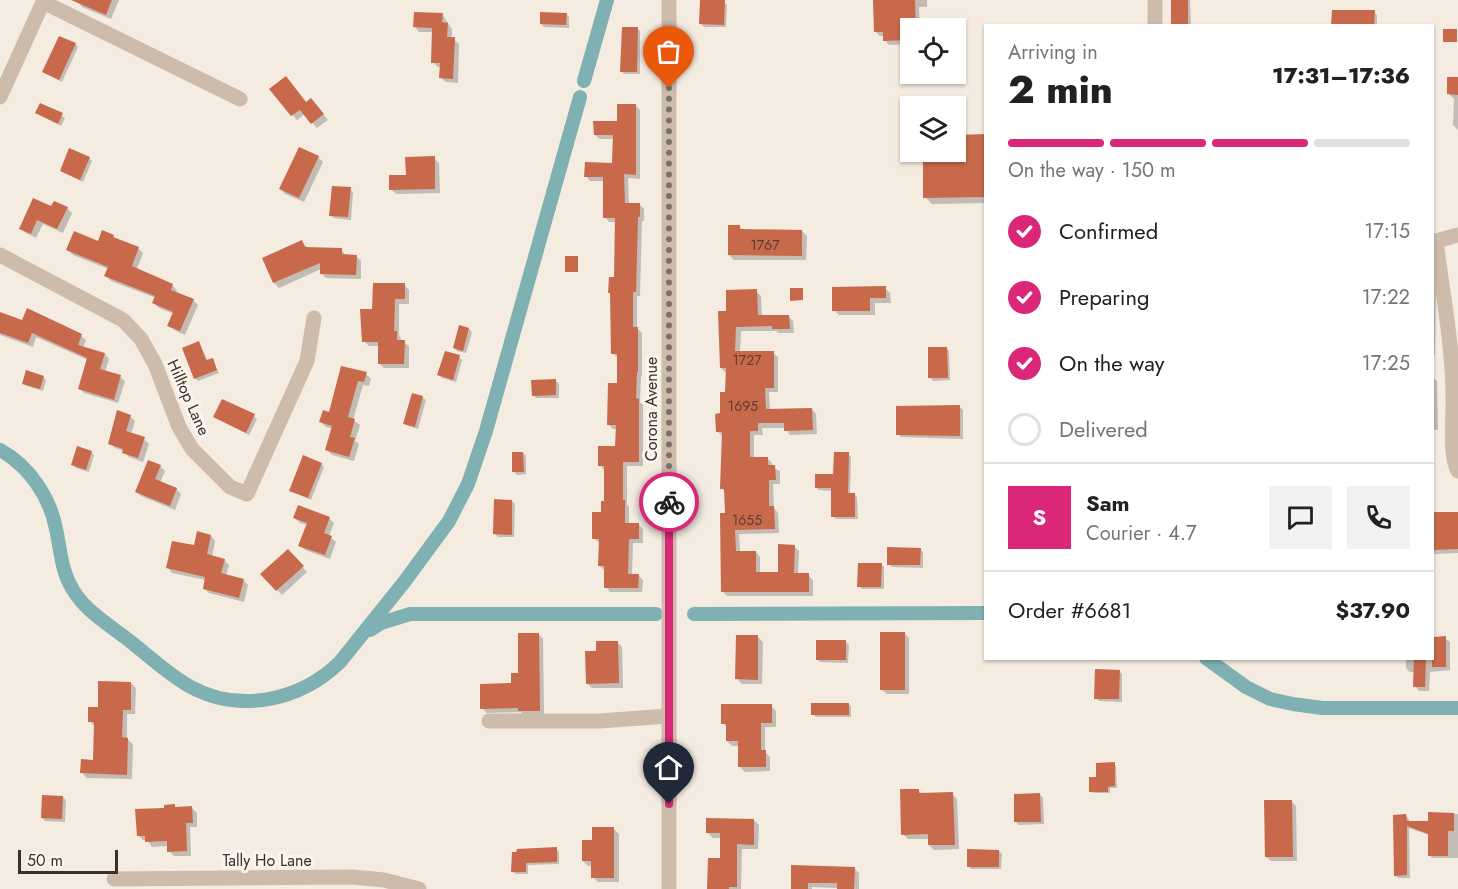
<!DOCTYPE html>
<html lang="en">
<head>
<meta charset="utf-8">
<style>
  body { margin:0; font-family:Jost,sans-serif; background:#f2f2f2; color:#202124; height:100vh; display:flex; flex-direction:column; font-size:22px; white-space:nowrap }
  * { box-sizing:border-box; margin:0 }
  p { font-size:20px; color:#757577 }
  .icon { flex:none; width:33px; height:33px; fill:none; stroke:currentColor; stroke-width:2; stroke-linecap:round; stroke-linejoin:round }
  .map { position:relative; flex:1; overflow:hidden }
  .panel { position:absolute; left:984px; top:24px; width:450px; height:636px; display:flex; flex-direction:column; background:#fff; border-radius:0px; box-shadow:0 2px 4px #0004 }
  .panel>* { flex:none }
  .tools { position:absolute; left:900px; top:18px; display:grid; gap:12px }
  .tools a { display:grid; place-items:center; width:66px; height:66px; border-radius:0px; background:#fff; box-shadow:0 2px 4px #0004; font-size:30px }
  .scale { position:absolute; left:18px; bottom:15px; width:100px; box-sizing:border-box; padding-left:6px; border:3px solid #3b302b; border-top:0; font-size:16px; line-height:21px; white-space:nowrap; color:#3b302b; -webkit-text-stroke:4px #fbf5ee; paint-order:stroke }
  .pin { position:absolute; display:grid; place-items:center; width:51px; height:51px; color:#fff; margin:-62px -26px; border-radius:50% 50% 50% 0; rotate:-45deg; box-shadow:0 0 6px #0007 }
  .pin .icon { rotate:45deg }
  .courier { position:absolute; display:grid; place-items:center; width:60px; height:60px; margin:-30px; border:4px solid #db2777; border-radius:50%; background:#fff; color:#222; box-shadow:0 2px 8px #0007 }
  .summary em { font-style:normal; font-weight:800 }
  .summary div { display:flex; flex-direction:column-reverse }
  .summary { display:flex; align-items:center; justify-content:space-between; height:102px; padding:0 24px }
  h1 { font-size:39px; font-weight:800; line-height:45px }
  .bar { display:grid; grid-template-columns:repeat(4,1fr); gap:9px 6px; align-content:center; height:72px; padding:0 24px }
  .bar i { height:8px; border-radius:4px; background:#e0e0e0 }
  .bar .selected { background:#db2777 }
  .bar p { grid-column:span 4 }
  .line { display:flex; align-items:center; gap:15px; padding:0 24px; border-top:2px solid #e0e0e0 }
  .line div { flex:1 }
  .round { display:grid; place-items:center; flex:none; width:63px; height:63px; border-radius:0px; background:#f2f2f2 }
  ol { padding:0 24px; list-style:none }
  li { display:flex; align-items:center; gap:18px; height:66px }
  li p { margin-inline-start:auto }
  li .icon { padding:6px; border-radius:50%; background:#db2777; color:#fff; stroke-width:4 }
  li:last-child { color:#757577 }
  li i { width:33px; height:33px; border:3px solid #e0e0e0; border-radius:50% }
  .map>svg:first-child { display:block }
  .shadow { fill:#0003 }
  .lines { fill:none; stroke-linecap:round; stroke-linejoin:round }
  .canal { stroke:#7fb0b2; stroke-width:14 }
  .building { fill:#c8694b }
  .minor { stroke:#cdbbac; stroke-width:15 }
  .done { stroke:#7c716b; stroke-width:6; stroke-dasharray:0 10.8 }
  .route { stroke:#db2777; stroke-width:8 }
  .labels { text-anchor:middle; stroke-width:6; stroke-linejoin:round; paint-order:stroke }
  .number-label { font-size:14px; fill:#5e3e33 }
  .street-label { font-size:16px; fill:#3b302b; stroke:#fbf5ee }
</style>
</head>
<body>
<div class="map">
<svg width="1458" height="889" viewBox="0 0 1458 889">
  <rect width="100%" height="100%" fill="#f4ebe1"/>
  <g class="shadow">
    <path d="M78,0h41l-8,19 -29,-12 -4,-5z"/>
    <path d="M874,0h53v7h-8l1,21h-10v16l-21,1 -4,-5v-4h-5l-5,-5z"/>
    <path d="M1172,0h18l1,26 -18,-2z"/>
    <path d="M724,2l3,3 -1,22h-22l-4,-4z"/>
    <path d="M1374,12l3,3v11l-44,-1z"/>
    <path d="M442,14l10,15v9l7,6 -1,39 -12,-1 -5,-4v-11h-3l-5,-5 1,-30h-15l-4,-5z"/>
    <path d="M566,14l3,3v11l-25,-1 -3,-3z"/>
    <path d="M637,28l3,3v43h-16l-3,-3z"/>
    <path d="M75,44l3,3 -16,35 -18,-10z"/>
    <path d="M1458,79v51l-5,-5 1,-26 -5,-5z"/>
    <path d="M271,89l36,14 9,2 12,15 -11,8 -12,-14 -8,6z"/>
    <path d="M41,105l24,13 -4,8 -24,-13z"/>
    <path d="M635,105l5,5v69l-12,-1 1,26h10l5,5v12h-2l-2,75h-3v32l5,5v43h-1l-1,26 3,3v61h-16v39l2,2v17h9l5,5v14h-10l-1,32h6l5,5 -1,12h-32l-4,-5 -2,-17 -4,-4v-23l-6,-4 12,-37 -2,-32 -4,-5 17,-18v-18h-4l-5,-5 11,-39v-27l-7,-5v-58l-2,-2 5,-15 1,-56h-7l-4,-5 -1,-36h-14l-4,-5 28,-12v-25h-14l-5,-4 24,-13z"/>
    <path d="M956,136h30v67l-54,1 -7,-7v-45h31z"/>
    <path d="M318,157l5,5 -19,40 -19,-8 -4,-5z"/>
    <path d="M89,158l3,3 -9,21 -22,-11z"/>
    <path d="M434,158l5,5 1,30 -44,1 -5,-5z"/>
    <path d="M350,189l3,3 -2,28 -17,-2 -3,-3z"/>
    <path d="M52,208h15l5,5 -9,20 -20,-9 -7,14 -10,-5 -5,-5z"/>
    <path d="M740,227l4,4h58l5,5 -1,24h-72l-5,-5z"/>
    <path d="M113,236l4,4 21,8 5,5 -6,16 35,16 5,5 -1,3 17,7 5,5 -13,30 -11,-5 -5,-5 5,-11 -15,-6 -5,-5 2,-5 -45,-17 -5,-5 2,-7 -35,-14 -5,-5 31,-7z"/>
    <path d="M302,242l6,6 33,1 5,7h10l5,5v18l-35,-1 -5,-5v-4l-42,19 -5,-5 -10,-24z"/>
    <path d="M1432,283l4,4 -1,68h-3z"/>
    <path d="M404,285l5,5v14h-10v31l3,6 7,5v22h-25l-5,-5v-17h-10l-5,-5 10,-31z"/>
    <path d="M885,288l5,5 1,10h-16v12h-36l-5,-5z"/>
    <path d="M756,291l5,5 1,21h27l4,4 1,12h-15l-3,-2h-35l-1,21 33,1 5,4v35h-9l1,18 42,-1 4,5 1,20 -27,1 -5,-7h-23l1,7h-9v23h13l5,5v4l8,4v13h-7l1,24 4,5 1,20 -40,1 1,18h16l4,5v16h19l15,-27 5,5 -1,24h10l5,5v16h-86l-4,-4 3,-99 -4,-5 1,-51 -6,-6 10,-38 -1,-20 -5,-5 7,-56z"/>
    <path d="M28,310l53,26 5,4 -3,8 22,6 4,5 -4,13 15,5 5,4 -7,22 -34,-10 -4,-4 8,-29 -52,-23 -3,10 -33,-12v-22l23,9z"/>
    <path d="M469,329l3,3 -6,21 -9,-2 -3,-3z"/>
    <path d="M199,343l9,18 4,-1 7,13 -21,8 -3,-3z"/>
    <path d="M946,348l3,3 1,29 -17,1 -3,-4z"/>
    <path d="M459,357l3,3 -6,22 -14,-4 -3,-3z"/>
    <path d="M342,367l24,7 5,5 -2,7 -6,-1 -10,35 7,5 -5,16 4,3 -5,17 -22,-6 -5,-5 6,-21 -7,-2 -5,-5 9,-9z"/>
    <path d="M43,377l3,3 -3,11 -16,-5 -3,-3z"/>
    <path d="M1432,377l5,4 1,49h-6z"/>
    <path d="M556,381l3,3v14h-23l-3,-3z"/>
    <path d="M422,397l4,3 -8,29 -10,-3 -3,-3z"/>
    <path d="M960,407l3,3v29l-62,-2 -3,-3z"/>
    <path d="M130,416l5,5 -4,13 13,5 5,5 -6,18 -14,-5 -5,-6 -9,-3 -5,-5z"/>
    <path d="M254,416l3,3 -8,16 -34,-18z"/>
    <path d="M91,452l3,3 -5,17 -13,-4 -3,-3z"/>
    <path d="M523,453l3,3v18l-9,1 -3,-3z"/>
    <path d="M848,454l3,3 -1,37h4l3,3 1,22h-22l-3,-3 -1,-25 -13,-1 -3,-3 19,-11z"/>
    <path d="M321,464l3,3 -13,33 -21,-10z"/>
    <path d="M160,466l5,5 -5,12 16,6 5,5 -6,16 -34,-14 -5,-5z"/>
    <path d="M512,501l3,3 -1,33h-16l-3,-3z"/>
    <path d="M1458,513v40l-23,1 -3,-2v-38z"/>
    <path d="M295,518h34l5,5 -5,13 7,6 -6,17 -25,-9 -5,-5 7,-20 -7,-2z"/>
    <path d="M211,536l4,5 -3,16 12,3 5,5 -3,11 17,4 5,5 -4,17 -35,-9 -5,-5 2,-8 -34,-7 -4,-5z"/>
    <path d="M920,549l3,3v16l-31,-1 -3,-3z"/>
    <path d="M288,551l19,21 -25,23 -20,-21z"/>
    <path d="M881,564l3,3v22h-22l-3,-3z"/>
    <path d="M904,633l5,5v56h-22l-5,-4z"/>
    <path d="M539,634l4,5 1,76h-20l-3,-3 -34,1 -5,-5 30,-23 8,-11z"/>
    <path d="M758,637l5,5 -1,42h-20l-5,-5z"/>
    <path d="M1445,638l5,4v28l-20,2 -1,19h-10l-4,-5v-14h-5l-4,-4v-10h26z"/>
    <path d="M617,642l5,5 1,41h-31l-5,-5 11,-31z"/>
    <path d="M846,642l3,3 -1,18 -28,-1 -3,-3z"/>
    <path d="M1119,671l3,3v28l-23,-1 -3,-3z"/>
    <path d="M131,683l5,5 -1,26h-8v25l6,5 -1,35 -45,-1 -5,-5 12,-12 1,-34 -5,-6 9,-12z"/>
    <path d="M848,704l3,3v10h-35l-3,-3z"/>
    <path d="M771,706l5,5v16h-11v25l5,5v14l-25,1 -5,-5v-21h-8l-5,-5v-13l-4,-5z"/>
    <path d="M1114,764l2,2 1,22h-7v5h-17l-2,-2z"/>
    <path d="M918,790l5,5 29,-1 5,5 2,50 -25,1 -5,-5v-6h-21l-5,-5z"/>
    <path d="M1040,795l3,3 1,26 -25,1 -3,-3z"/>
    <path d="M63,797l3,3 -1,22 -20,-1 -3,-3z"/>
    <path d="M1291,801l5,5 1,55h-26l-5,-4z"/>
    <path d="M174,806l2,2h16l5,5v14h-7l1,29h-17l-5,-5 -1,-5 -16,1 -5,-7h-4l-5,-5 28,-26z"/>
    <path d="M1429,814h29v44h-26l-3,-3v-20l-20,-7 1,50h-12l-3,-3 11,-59 3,3v4l20,-1z"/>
    <path d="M754,820l5,5 -1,24h-16l-1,40h-32l13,-29v-22h-9l-5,-5z"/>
    <path d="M614,829l5,5v48h-21l-5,-5v-11h-5l-5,-5 10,-20z"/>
    <path d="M556,849l3,3v12l-31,1v9h-12l-3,-2 5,-18z"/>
    <path d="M999,851l3,3 -1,15h-30l-3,-3z"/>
    <path d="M792,867l62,1 5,5v16l-47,-2v2h-20z"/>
  </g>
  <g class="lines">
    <g class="canal">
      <path d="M584,81l23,-81"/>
      <path d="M0,450c29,16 50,47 56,79 5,22 5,42 17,61 13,22 38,36 58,52 19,15 37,32 58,44 50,28 111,15 151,-24l65,-81 44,-60 19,-37 18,-53 94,-334"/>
      <path d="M694,614l292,-1"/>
      <path d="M370,630l11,-7 29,-9h246"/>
      <path d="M1206,658l40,29 24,12 23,5 29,4h136"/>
    </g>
  </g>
  <g class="building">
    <path d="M71,0h41l-6,15z"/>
    <path d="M700,0h25l-1,25 -25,-1z"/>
    <path d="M873,0h42l1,28h-6v12l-27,1v-9h-9z"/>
    <path d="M1171,0h17v24l-17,1z"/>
    <path d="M1332,10h43l-1,16 -43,-1z"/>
    <path d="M414,12l29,1 -1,9 6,1 -1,14h8l-2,42 -14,-1 1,-15h-9l1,-35 -19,-1z"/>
    <path d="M540,12l27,1 -1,12 -26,-1z"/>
    <path d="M622,27h16l-1,45h-17z"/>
    <rect x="1443" y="29" width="14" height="13"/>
    <path d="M59,36l17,7 -17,37 -17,-8z"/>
    <path d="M286,76l20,26 5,-4 13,16 -13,10 -11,-14 -9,6 -22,-27z"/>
    <path d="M1447,77h11v18l-11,-1z"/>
    <path d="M40,103l23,10 -5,11 -23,-11z"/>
    <path d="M617,104h19v71l-12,-1 1,29h15v14h-2l-2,75h-3v35h5v45h-1l-1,26 3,1v63h-16v38h2v23h14v16h-10l-1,35h11l-1,14h-34v-22h-6l1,-27h-7v-27h9v-11h3v-35h-6v-20h17l1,-21h-9l1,-42h9v-29h-6l-1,-61h-2l1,-16h5l1,-59h-12v-41h-19l1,-15 27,1 1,-28h-19l-1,-14h24z"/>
    <path d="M986,134v63l-63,1v-46h33v-17z"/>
    <path d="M299,147l20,9 -20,42 -20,-9z"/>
    <path d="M69,148l21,9 -10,23 -20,-9z"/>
    <path d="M435,156v33l-46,1v-15h17l-1,-18z"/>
    <path d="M332,186l19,1 -3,30 -19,-1z"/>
    <path d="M33,198l18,8 3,-5 14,6 -11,22 -20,-9 -6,14 -12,-5z"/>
    <path d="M728,225h12v4l62,1v26l-74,-1z"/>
    <path d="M102,230l12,5 -1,2 26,10 -7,19 41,18 -2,6 23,9 -14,32 -13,-5 6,-14 -21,-9 3,-7 -51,-20 4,-9 -42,-17 8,-19 24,10z"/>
    <path d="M302,240l3,7 37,1v6l15,1 -1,20 -36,-1v-11l-47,20 -11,-25z"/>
    <rect x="565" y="256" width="13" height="16"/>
    <path d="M373,283h32v16h-10l-1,32h3v9h8l-1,24h-26v-22h-16l-2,-33h12z"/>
    <path d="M886,286v12h-16v13h-38v-24z"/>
    <path d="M790,288h13v12l-13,1z"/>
    <path d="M757,289l1,26h31l1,14h-18v-3l-36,1 -1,24h39v37h-9l1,21 46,-1 1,22 -29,1v-8h-26v8h-8v26h18v8h7l1,15h-7v26h5l1,23 -40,1 1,21h20v21h22v-28l17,1 -1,28h15v19h-88l-1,-79h5l-1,-24h-4l2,-57h-6l-1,-18 5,-1v-21h5l1,-24h-6l-2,-57h8v-21z"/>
    <path d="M27,308l55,26 -4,11 27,8 -5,16 21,6 -7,25 -36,-11 9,-31 -55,-25 -4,10 -28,-10v-21l22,8z"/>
    <path d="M459,325l10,3 -6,23 -10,-3z"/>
    <path d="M199,341l7,19 7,-2 4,12 -23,9 -12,-31z"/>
    <path d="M928,347h19l1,31h-20z"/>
    <path d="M445,351l15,4 -7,25 -16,-5z"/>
    <path d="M341,366l26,6 -3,10 -6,-1 -10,36 7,2 -5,18 5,1 -6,19 -24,-7 7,-24 -13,-4 4,-12 6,2z"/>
    <path d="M26,370l18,6 -4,13 -18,-5z"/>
    <path d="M556,379v16l-24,1 -1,-16z"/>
    <path d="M412,393l11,3 -8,31 -12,-3z"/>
    <path d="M222,399l33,15 -9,19 -33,-16z"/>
    <path d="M960,405v31l-64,-1v-29z"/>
    <path d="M117,410l14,5 -5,16 19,6 -7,21 -16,-5 1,-4 -15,-5z"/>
    <path d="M77,446l15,5 -6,19 -15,-5z"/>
    <path d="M512,452h11l1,20h-12z"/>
    <path d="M834,452h15l-1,41h7v24h-24v-29h-16v-14h18z"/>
    <path d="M303,455l19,8 -14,35 -19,-7z"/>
    <path d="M148,460l13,5 -6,14 22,9 -7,18 -35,-14z"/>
    <path d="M494,499l18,1v35l-19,-1z"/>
    <path d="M298,505l32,12 -6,16 8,3 -7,19 -27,-9 9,-23 -14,-5z"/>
    <path d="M1432,512h26v37l-26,1z"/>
    <path d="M197,531l14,4 -4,19 18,5 -4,14 23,6 -5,19 -36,-9 2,-12 -39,-9 6,-27 22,4z"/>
    <path d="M887,547l34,1 -1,17h-33z"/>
    <path d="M288,549l16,17 -28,25 -16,-17z"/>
    <path d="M858,563h24l-1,24h-24z"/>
    <rect x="880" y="632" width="25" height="58"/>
    <path d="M518,633h21l1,78h-22v-3l-38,1v-25l31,-1v-10h7z"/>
    <path d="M736,635h22v45l-23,-1z"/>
    <path d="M1446,636v31h-14v-30z"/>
    <rect x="816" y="640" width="30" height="20"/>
    <path d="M596,641h22l1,42 -33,1 -1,-33h11z"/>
    <path d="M1414,658h12l-1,29h-12z"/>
    <path d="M1095,669l25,1 -1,29h-25z"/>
    <path d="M98,681l33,1v28h-8l-1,27 6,1 -1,37 -47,-2 1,-14 12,1 1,-38h-6v-15h10z"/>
    <rect x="811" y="703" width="38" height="12"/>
    <path d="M721,704h51v19h-11v27h5v17h-28v-26h-12v-17h-5z"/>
    <path d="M1115,762v24l-7,1v5h-19v-15h7v-14z"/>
    <path d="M900,789h19v4l34,-1 2,53h-27v-11l-27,1z"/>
    <path d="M1040,793l1,29h-27v-28z"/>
    <path d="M42,795l21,1 -1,23 -21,-1z"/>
    <path d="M1264,800h28l1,57h-28z"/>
    <path d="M175,804v3l17,-1 1,17h-7l1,28 -20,1v-11l-22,1v-6h-8l-2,-27 29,-1v-3z"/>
    <path d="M1428,812l26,1v18h-6v25h-20v-22l-21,-8v49l-13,1 -1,-61 13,-1 1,7h21z"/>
    <path d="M706,818l48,1v26l-17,-1v43h-8v2h-22l1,-31h12v-25h-14z"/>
    <path d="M592,827h22v51h-23v-17h-9v-21h10z"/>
    <path d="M557,847v15l-31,1v9h-15l1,-20h4l1,-3z"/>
    <path d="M967,849l32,1v17h-32z"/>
    <path d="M791,865l64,2 -1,22h-17v-6h-29v6h-17z"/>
  </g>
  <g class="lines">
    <g class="minor">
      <path d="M669,0v889"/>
      <path d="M43,2l197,97"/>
      <path d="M1155,26v-26"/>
      <path d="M0,97l44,-97"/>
      <path d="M1458,235l-22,6c7,56 18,109 17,166 0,15 -3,52 5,64"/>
      <path d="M0,255l123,65 18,19 14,25 24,63 13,22 38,38 17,7 60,-133 7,-43"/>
      <path d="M489,721h110l70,-5"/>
      <path d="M114,879l238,-2 32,3 35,9"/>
    </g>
  </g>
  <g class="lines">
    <path class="done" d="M669,88v414"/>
    <path class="route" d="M669,502v302"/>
  </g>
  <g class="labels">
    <g class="number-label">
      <text x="765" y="250">1767</text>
      <text x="747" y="365">1727</text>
      <text x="743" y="411">1695</text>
      <text x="747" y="525">1655</text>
    </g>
    <g class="street-label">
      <text transform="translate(189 397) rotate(66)" y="6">Hilltop Lane</text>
      <text transform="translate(651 409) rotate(-90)" y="6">Corona Avenue</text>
      <text x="267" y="866">Tally Ho Lane</text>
    </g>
  </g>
</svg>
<div class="tools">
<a><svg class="icon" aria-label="locate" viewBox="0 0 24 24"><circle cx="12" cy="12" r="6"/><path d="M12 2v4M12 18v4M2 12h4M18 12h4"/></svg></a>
<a><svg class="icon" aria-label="layers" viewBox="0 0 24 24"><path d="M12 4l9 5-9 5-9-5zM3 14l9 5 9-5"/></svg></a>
</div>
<div class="scale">50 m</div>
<div class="pin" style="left:669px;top:88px;background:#ea580c"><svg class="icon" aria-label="bag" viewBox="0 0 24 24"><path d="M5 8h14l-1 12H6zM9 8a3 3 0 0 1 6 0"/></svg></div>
<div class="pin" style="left:669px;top:804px;background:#1f2937"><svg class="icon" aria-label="home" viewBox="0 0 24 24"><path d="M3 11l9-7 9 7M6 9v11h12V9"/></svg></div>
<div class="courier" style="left:669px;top:502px"><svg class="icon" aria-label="bike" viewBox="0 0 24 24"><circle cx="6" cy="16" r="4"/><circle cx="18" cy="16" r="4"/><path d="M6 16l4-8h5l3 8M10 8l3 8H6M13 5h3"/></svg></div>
<section class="panel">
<div class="summary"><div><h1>2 min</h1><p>Arriving in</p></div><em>17:31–17:36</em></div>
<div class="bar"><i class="selected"></i><i class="selected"></i><i class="selected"></i><i></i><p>On the way · 150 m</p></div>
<ol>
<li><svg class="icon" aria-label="check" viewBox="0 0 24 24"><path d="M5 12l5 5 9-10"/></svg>Confirmed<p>17:15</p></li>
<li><svg class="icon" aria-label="check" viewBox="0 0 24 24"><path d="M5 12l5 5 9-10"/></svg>Preparing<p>17:22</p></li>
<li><svg class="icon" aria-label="check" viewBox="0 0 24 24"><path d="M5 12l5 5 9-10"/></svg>On the way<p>17:25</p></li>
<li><i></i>Delivered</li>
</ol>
<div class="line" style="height:108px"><b class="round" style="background:#db2777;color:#fff">S</b><div><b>Sam</b><p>Courier · 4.7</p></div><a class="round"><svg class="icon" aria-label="chat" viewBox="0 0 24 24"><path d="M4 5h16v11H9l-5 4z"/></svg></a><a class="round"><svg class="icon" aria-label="phone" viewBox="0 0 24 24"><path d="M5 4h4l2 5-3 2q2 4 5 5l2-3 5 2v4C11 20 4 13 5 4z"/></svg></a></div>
<div class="line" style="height:78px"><div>Order #6681</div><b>$37.90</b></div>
</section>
</div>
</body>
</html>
